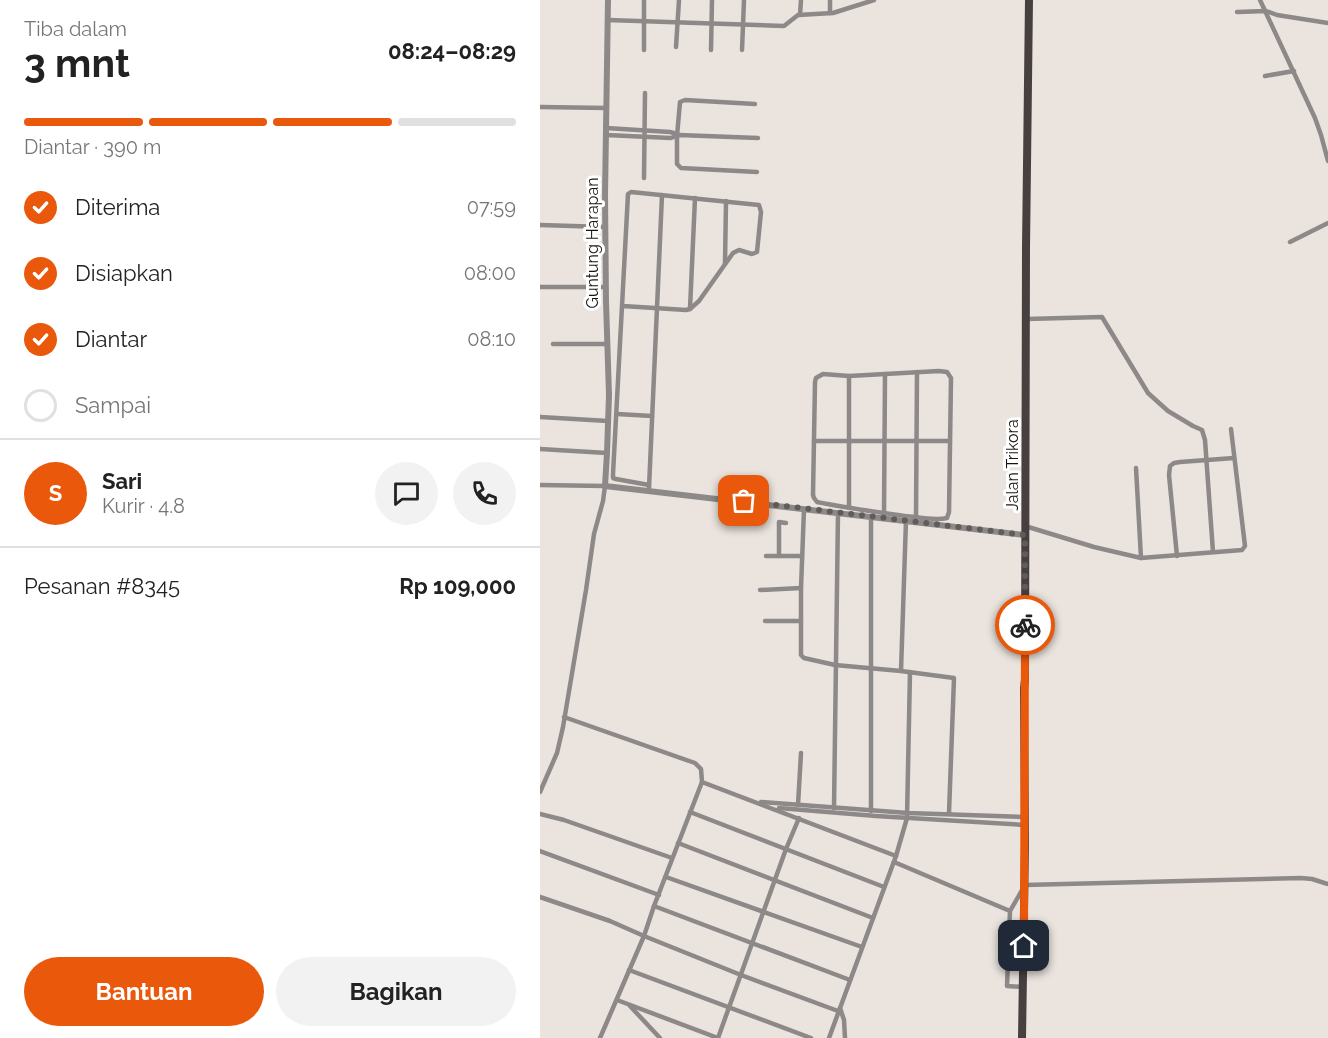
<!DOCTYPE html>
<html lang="id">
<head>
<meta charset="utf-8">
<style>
  body { margin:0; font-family:Raleway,sans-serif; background:#f2f2f2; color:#222; height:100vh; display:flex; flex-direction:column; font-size:22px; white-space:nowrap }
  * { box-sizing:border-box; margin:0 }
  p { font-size:20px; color:#767676 }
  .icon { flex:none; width:33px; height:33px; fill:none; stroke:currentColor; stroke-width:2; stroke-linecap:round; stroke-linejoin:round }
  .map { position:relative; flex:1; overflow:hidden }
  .details { display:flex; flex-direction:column; background:#fff; width:540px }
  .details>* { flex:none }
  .pin { position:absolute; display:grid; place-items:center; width:51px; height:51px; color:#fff; margin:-26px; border-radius:12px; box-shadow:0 3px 9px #0006 }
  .courier { position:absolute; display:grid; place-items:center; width:60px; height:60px; margin:-30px; border:4px solid #ea580c; border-radius:50%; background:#fff; color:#222; box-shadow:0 2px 8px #0007 }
  .head em { font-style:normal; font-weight:700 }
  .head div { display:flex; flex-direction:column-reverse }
  .head { display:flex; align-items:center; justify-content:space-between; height:102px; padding:0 24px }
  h1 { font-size:39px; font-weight:700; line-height:45px }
  .bar { display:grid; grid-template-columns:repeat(4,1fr); gap:9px 6px; align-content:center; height:72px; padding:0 24px }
  .bar i { height:8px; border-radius:4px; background:#e0e0e0 }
  .bar .selected { background:#ea580c }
  .bar p { grid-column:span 4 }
  .line { display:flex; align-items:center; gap:15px; padding:0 24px; border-top:2px solid #e0e0e0 }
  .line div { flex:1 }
  .round { display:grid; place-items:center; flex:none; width:63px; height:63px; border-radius:32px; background:#f2f2f2 }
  ol { padding:0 24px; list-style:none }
  li { display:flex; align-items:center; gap:18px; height:66px }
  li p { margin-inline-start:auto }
  li .icon { padding:6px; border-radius:50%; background:#ea580c; color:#fff; stroke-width:4 }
  li:last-child { color:#767676 }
  li i { width:33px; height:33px; border:3px solid #e0e0e0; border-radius:50% }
  .cta { display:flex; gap:12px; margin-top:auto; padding:12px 24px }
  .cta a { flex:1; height:69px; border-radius:36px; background:#ea580c; color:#fff; font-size:24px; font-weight:700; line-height:69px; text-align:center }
  .cta a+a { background:#f2f2f2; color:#222 }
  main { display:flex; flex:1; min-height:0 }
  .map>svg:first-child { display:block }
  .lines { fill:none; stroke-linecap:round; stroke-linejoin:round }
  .minor { stroke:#8d8989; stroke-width:4.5 }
  .tertiary { stroke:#8d8989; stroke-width:6 }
  .primary { stroke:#474041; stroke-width:8 }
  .done { stroke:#605c59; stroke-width:6; stroke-dasharray:0 10.8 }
  .route { stroke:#ea580c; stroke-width:8 }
  .labels { text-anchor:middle; stroke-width:6; stroke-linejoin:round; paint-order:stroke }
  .street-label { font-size:16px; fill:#161311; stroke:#fff }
</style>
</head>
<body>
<main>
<section class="details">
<div class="head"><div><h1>3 mnt</h1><p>Tiba dalam</p></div><em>08:24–08:29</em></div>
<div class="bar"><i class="selected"></i><i class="selected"></i><i class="selected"></i><i></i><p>Diantar · 390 m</p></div>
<ol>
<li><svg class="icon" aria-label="check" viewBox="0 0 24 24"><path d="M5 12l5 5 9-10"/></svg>Diterima<p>07:59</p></li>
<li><svg class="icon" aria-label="check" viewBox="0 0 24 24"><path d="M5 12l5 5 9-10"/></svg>Disiapkan<p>08:00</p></li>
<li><svg class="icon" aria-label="check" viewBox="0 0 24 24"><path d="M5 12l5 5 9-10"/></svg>Diantar<p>08:10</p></li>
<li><i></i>Sampai</li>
</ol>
<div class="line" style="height:108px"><b class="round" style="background:#ea580c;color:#fff">S</b><div><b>Sari</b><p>Kurir · 4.8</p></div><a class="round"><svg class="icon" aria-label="chat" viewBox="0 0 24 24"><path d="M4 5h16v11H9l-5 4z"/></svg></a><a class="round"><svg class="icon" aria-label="phone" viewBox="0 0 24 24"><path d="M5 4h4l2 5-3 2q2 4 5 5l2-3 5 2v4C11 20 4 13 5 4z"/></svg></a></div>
<div class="line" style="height:78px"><div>Pesanan #8345</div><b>Rp 109,000</b></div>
<div class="cta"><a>Bantuan</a><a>Bagikan</a></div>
</section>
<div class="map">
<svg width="788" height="1038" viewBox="0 0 788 1038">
  <rect width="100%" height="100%" fill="#eae3de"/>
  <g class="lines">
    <g class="minor">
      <path d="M104,0v50"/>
      <path d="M720,0l55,118 6,17 7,26"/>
      <path d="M697,12l29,-1 11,4 51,8"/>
      <path d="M290,13v-13"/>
      <path d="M260,15l1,-15"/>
      <path d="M68,20l176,6 14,-11 35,-2 41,-13"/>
      <path d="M136,47l3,-47"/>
      <path d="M171,50l1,-50"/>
      <path d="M202,50l2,-50"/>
      <path d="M725,76l29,-5"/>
      <path d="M215,104l-70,-4 -5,2 -3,34v28l4,4 76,4"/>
      <path d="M0,107l67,1"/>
      <path d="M66,128l64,4 7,2"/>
      <path d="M66,135l65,3 8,-3 79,3"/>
      <path d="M104,178l1,-85"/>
      <path d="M0,225l65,2"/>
      <path d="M750,242l38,-19"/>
      <path d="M185,264l1,-63"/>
      <path d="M0,287h66"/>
      <path d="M83,306l63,4 4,-1 9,-8 34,-48 6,-3 13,4 5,-2 4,-40 -2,-7 -128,-13 -3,2 -15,280v4l3,1 33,6"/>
      <path d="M150,309l5,-111"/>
      <path d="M486,319l76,-2 46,76 20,18 25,15 9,4 3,10 8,112"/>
      <path d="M13,344h54"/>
      <path d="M399,371l8,1 4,6 -2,134 -2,6c-13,3 -29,-1 -42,-2 -29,-4 -59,-8 -88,-14l-3,-4 -1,-3 2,-113 1,-4 7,-4 26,2z"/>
      <path d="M77,414l35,2"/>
      <path d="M0,417l68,4"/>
      <path d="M274,441h136"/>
      <path d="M0,449l67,4"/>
      <path d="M596,468l5,90"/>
      <path d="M0,485l65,1 -2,15 -9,33 -8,56 -23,137 -6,26 -17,39"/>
      <path d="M109,488l13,-293"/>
      <path d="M309,508v-132"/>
      <path d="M264,509l-3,79v67l3,3 31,7 66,6 53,7 -5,135"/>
      <path d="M344,516l1,-142"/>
      <path d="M376,517l1,-145"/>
      <path d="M485,526l69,21 47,11 101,-8 3,-4 -14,-117"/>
      <path d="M226,556h36"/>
      <path d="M239,556v-34l7,1"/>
      <path d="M637,556l-8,-81 1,-9 4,-3 6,-1 54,-4"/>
      <path d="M220,590l41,-2"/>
      <path d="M225,621h36"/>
      <path d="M361,671l5,-151"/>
      <path d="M24,717l131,46 6,6 1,13"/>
      <path d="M221,802l147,11 116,4"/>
      <path d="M258,805l3,-52"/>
      <path d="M239,808l97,8 149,9"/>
      <path d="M294,808l4,-295"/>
      <path d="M331,811v-294"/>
      <path d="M150,812l194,75"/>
      <path d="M0,814l24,6 108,38"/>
      <path d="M138,843l195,75"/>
      <path d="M0,851l119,44"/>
      <path d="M354,862l116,49 -3,75 16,1"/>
      <path d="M126,877l196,70"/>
      <path d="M0,897l70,24 34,15 97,39 97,36"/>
      <path d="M114,906l196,74"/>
      <path d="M470,911l15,-26 276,-7 11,1 16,5"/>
      <path d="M89,970l182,68"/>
      <path d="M77,1000l101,38"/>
      <path d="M90,1006l30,32"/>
      <path d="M300,1008l4,12 1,18"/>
      <path d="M60,1038l44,-102 10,-30 48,-124 194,74"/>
      <path d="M178,1038l68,-189 13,-31"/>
      <path d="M289,1038l67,-182 11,-38 3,-146"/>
    </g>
    <path class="tertiary" d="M68,0l-3,195 1,107 3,93 -2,58 -2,33 420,49"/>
    <path class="primary" d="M482,1038l3,-193 -1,-157 1,-8 1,-433 3,-247"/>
  </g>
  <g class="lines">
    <path class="done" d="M204,501l281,34v90"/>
    <path class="route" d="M484,946l1,-321"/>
  </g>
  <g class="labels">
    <g class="street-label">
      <text transform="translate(52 243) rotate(-90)" y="6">Guntung Harapan</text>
      <text transform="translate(472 465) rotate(-90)" y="6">Jalan Trikora</text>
    </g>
  </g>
</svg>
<div class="pin" style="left:204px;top:501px;background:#ea580c"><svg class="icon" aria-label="bag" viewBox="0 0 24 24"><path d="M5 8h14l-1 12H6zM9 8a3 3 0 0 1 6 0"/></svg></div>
<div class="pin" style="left:484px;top:946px;background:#1f2937"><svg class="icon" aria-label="home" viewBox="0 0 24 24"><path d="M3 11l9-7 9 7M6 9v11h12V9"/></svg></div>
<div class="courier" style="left:485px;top:625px"><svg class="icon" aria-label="bike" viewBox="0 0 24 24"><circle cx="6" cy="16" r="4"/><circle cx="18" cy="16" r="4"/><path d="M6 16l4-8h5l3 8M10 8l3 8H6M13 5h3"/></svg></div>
</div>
</main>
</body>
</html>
